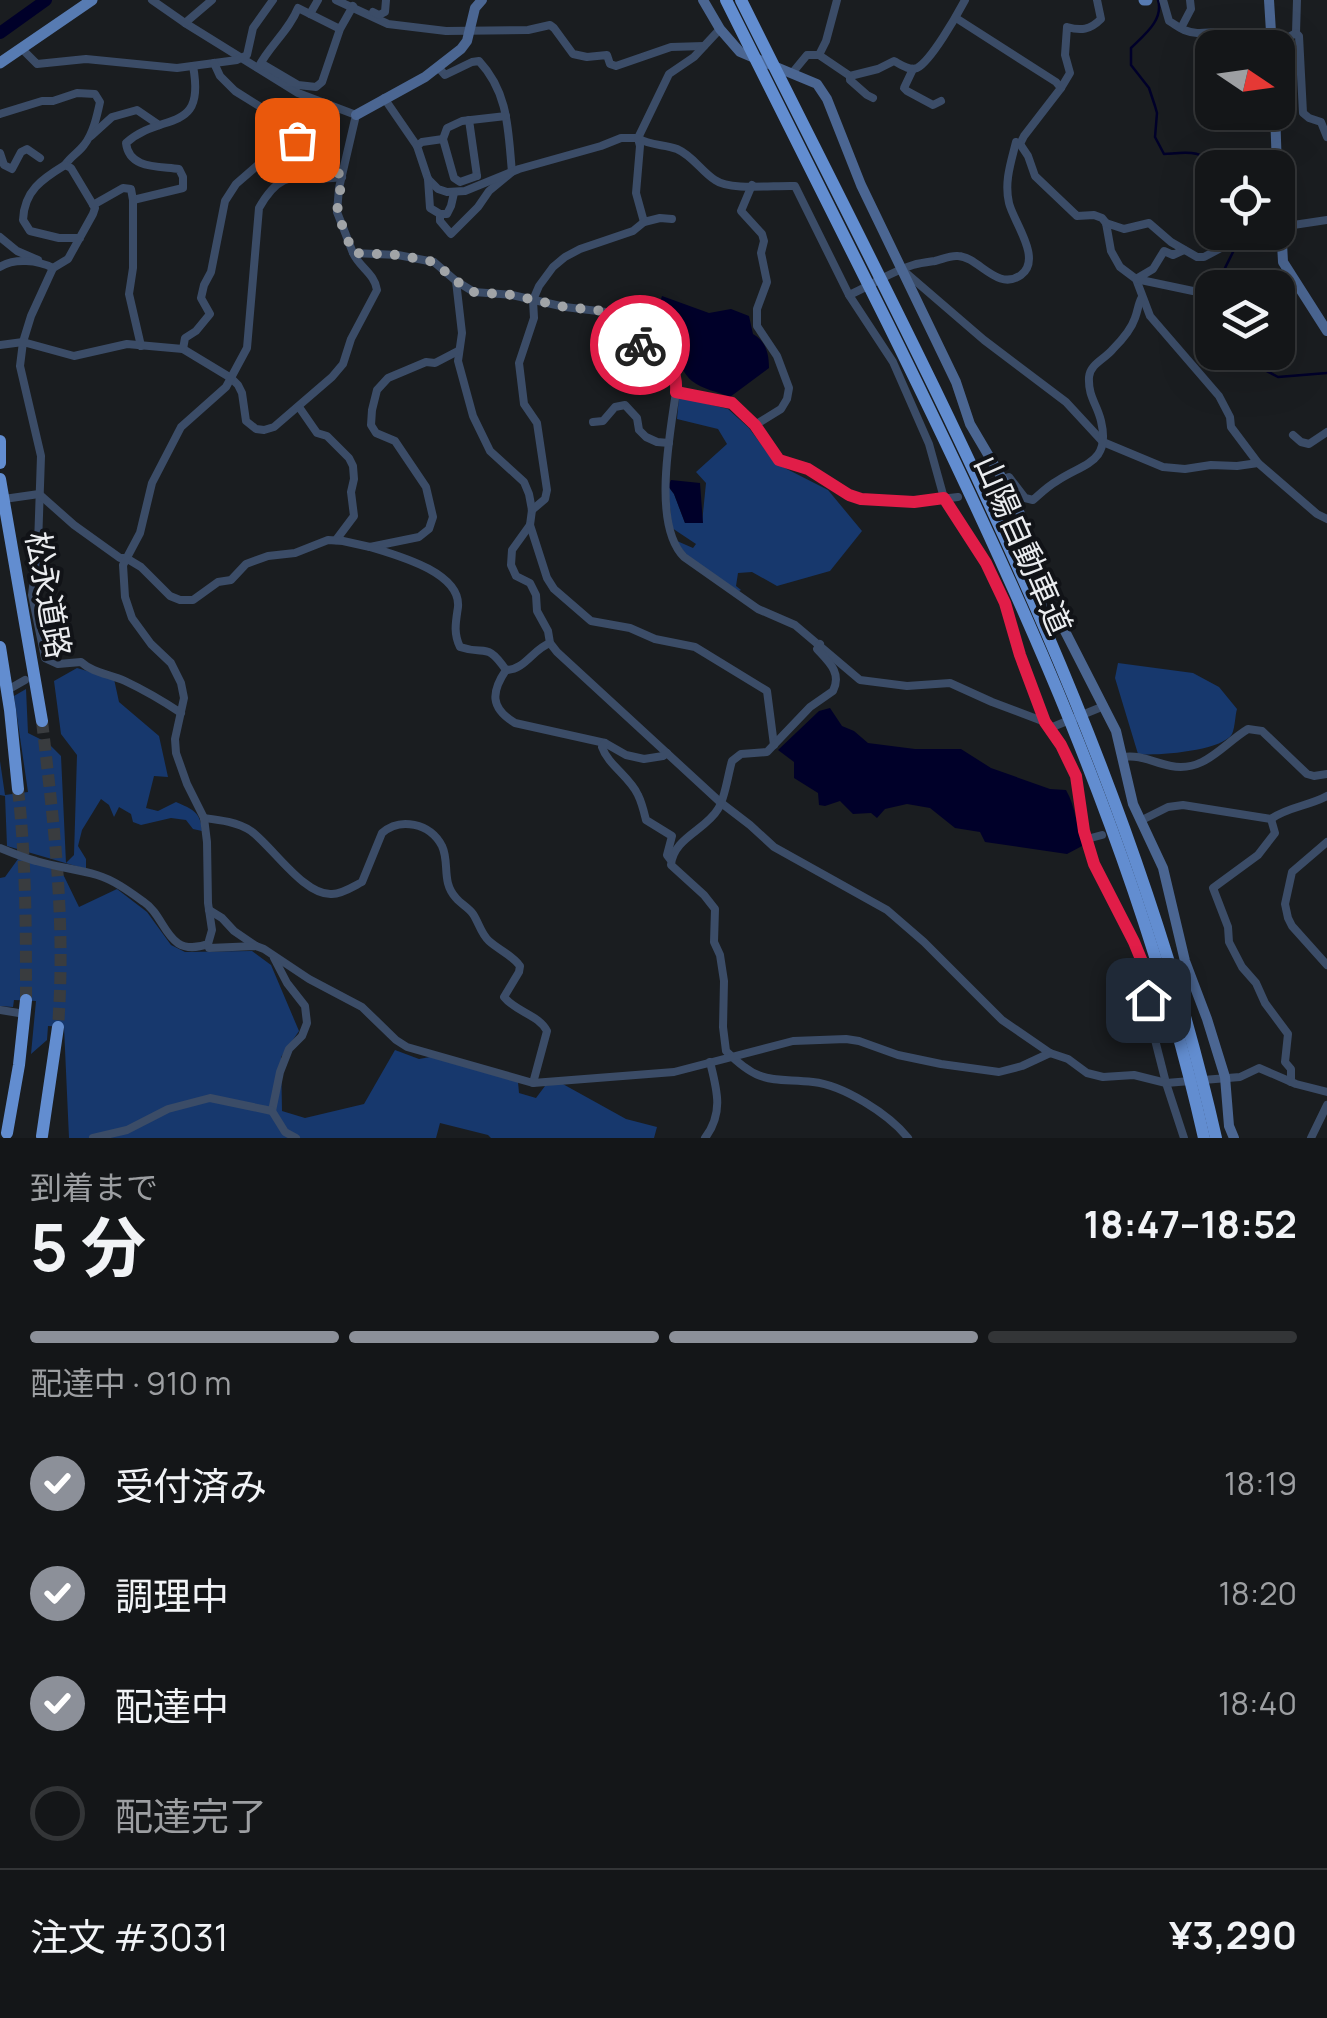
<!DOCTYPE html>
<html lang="ja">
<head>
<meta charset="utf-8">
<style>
  body { margin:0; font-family:Manrope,"Noto Sans JP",sans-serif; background:#1d1f21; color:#f1f3f6; height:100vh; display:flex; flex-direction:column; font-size:38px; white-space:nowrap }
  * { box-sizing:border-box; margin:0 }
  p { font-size:32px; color:#9d9fa2 }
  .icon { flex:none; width:55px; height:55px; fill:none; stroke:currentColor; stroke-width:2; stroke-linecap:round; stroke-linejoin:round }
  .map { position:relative; height:1138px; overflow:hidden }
  .panel { display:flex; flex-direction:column; background:#141618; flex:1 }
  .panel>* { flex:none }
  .needle { width:65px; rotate:103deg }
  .fabs { position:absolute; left:1195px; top:30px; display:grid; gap:20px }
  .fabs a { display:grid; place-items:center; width:100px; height:100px; border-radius:20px; background:#141618; box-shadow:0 10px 40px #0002,0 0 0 2px #333537; font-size:50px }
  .pin { position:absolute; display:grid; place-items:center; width:85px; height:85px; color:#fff; margin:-42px; border-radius:20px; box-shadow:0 5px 15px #0006 }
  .courier { position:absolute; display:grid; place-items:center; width:100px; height:100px; margin:-50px; border:8px solid #e11d48; border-radius:50%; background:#fff; color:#222; box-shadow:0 2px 12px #0007 }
  .overview em { font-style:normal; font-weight:700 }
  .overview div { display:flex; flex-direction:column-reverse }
  .overview { display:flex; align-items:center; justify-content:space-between; height:170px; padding:0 30px }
  h1 { font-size:65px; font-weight:700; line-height:75px }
  .bar { display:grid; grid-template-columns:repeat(4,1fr); gap:15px 10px; align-content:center; height:120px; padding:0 30px }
  .bar i { height:12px; border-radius:8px; background:#333537 }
  .bar .on { background:#8c9099 }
  .bar p { grid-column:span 4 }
  .line { display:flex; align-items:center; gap:25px; padding:0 30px; border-top:2px solid #333537 }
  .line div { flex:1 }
  ol { padding:0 30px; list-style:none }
  li { display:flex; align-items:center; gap:30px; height:110px }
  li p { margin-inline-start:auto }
  li .icon { padding:10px; border-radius:50%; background:#8c9099; color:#fff; stroke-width:4 }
  li:last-child { color:#9d9fa2 }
  li i { width:55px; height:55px; border:5px solid #333537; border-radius:50% }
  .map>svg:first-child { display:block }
  .green { fill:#17386d }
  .water { fill:#000029 }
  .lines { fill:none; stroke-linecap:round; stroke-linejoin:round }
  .stream { stroke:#000029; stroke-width:2.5 }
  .river { stroke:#000029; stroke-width:12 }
  .highway-tunnel { stroke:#393c3f; stroke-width:12; stroke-dasharray:12 6; stroke-linecap:butt }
  .street { stroke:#3b4c67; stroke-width:8 }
  .secondary { stroke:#4b6692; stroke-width:10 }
  .primary { stroke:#577bb2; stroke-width:11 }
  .highway { stroke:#628dd0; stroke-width:12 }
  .done { stroke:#a1a4a7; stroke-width:10; stroke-dasharray:0 18 }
  .route { stroke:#e11d48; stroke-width:12 }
  .labels { text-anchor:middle; stroke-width:8; stroke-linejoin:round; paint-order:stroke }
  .street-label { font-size:32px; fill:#eaecef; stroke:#111317 }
</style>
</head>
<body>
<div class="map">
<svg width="1327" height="1138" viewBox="0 0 1327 1138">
  <rect width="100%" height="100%" fill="#1a1d20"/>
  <g class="green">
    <path d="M679,397l49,12 21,19 26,35 53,27 34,41 -32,40 -53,15 -25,-14 -14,1 -2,13 5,4 -2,1c-22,-14 -50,-27 -62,-50l16,7 3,-4 -24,-16 -4,-42 6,8 11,29h17l4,-40 -10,-11 31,-28 -9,-15 -41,-10z"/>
    <path d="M1118,663l75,10 26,14 18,22c-2,7 -2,19 -5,25 -10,17 -75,22 -94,20l-23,-76z"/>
    <path d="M77,668l37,11 5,23 40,34 9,41 -14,-1 -8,32 12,3 18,-9c16,7 25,10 26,29l-9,-2 -7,-9 -15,-2 -30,7 -8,-3 -2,-8 -12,-7 -5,10 -5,-12 -8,-6 -19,31 -4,16 8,13v10l-79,-23 -2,-50 -5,-1v-34l5,34 23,-3 -14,-96 12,-7 2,44 20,10 13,13 5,107 8,-8 3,-100 -16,-21 -7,-53z"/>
    <path d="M18,859l43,11 18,37 38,-18 30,23 24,33 14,7 67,-1 19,14 28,66 -18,26 1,54 23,7 59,-14 31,-54 24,9 22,-4 77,27 1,11 17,5 9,-12 16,-3 65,36 31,8 -3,11h-163l-3,-3 -48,-12 -4,15h-367l-5,-111 -16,-1 -1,14 -16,14 5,-53 -22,-1 -1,7 -13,-1v-128l5,-1z"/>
  </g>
  <g class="water">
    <path d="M662,296l47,17 22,-4 18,7 4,18c13,7 16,20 16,34l-39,29c-12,-5 -28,-8 -38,-16 -16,-14 -8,-27 -35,-29 -13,-15 0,-39 5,-56z"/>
    <path d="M671,480l29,3 3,40h-18l-11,-29 -6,-8z"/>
    <path d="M830,708l12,18 12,5 14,12 47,6h46l30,19 59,21 16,1c10,17 10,37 18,55l-17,9 -82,-12 -5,-10 -25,-4 -25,-20 -23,-4 -22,5 -8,9 -6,-5 -18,1 -13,-13 -15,5 -6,-1 -1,-12 -24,-15v-16l-16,-12 41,-39z"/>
  </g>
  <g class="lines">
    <g class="stream">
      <path d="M1158,0c6,20 -14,35 -27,48v17l18,23 6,18 2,7 -2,24 9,17c20,-1 39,-6 51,14"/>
      <path d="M1215,288l22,-44"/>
      <path d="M1231,352l47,25 49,-4"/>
    </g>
    <path class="river" d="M0,33l46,-33"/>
    <g class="highway-tunnel">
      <path d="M42,721c12,105 24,200 16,306"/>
      <path d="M18,789c8,71 8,140 8,211"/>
    </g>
    <g class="street">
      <path d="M152,0l33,23 113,70 58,22 -17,73 -2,24 16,41 45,2 36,7 22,19 18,11 38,3 53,12 49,6 6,5 22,31 31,19 4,9 -1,15c-6,42 -24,133 8,165l74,52 37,16 65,55 47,6 43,-3 42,19 53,20"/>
      <path d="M336,0l52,24 58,7 82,-1 22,-5 4,3 19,26 14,3 20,-2 3,9 6,2 55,-19 33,-1"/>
      <path d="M1163,0l6,21c2,1 14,9 15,9 22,9 36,-7 59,11l28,-6"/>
      <path d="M373,12l6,3 6,-3 1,-12"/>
      <path d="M310,14l8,-14"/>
      <path d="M956,18l100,64 5,6 -37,48 -4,8 8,12 7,20 42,40 17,-1 8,3 4,5 5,28 9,16 16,12 14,37 69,80 11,21 1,10 27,36"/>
      <path d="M185,23l27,-23"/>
      <path d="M1181,28l10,-19 -1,-9"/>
      <path d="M340,29l-42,-21c-9,23 -29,38 -40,60l6,-3 34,20 18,2 6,-5 18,-53 13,-23"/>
      <path d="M1296,33l1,-33"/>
      <path d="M1272,43l8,-1 16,-9 3,3 4,77 6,5 12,4 6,15"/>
      <path d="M23,50l14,14 49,-5 91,9 60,-8 10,-5 6,-27 20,-28"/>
      <path d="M819,55l7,-14 11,-41"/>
      <path d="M214,63l6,13 15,15 40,25 22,24 23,14 22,23"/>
      <path d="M438,67l7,8 27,-13 7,-1c30,32 29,70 33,111l-23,19 -11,16 -27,27 -11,-13v-7"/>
      <path d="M913,69l-9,19 3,3 26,14 8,-4"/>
      <path d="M793,72l14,-17h12l31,21 28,-7 16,-8c6,3 15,10 23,7 14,-7 40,-53 48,-68"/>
      <path d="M850,76v4l17,15 6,3"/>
      <path d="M1061,88l9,-15 -5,-18 2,-28c14,4 23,3 34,-8l-4,-19"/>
      <path d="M384,98l33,48 11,33 10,10 9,3 18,-1 54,-22 82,-23 20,-8h17l31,-64 25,-17 26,-28"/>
      <path d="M0,114l42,-13h11l24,-8 18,1 5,8c-3,14 -7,32 -16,43 -6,8 -13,11 -19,20"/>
      <path d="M469,120l8,56"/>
      <path d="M91,136l21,-19 25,-7 22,15"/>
      <path d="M417,146l5,-4 21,-3"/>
      <path d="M0,153l4,12 8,4 9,-17 6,-3 13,9"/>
      <path d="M477,176l-17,6 -6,-4 -11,-39 4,-11 15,-7 44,-5"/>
      <path d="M428,179l2,29 10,6h7l4,-8 3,-13"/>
      <path d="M752,185l-11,26 21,23 2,7 -3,12 6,29 -10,27v17l20,30 12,32 -2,11 -6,10 -26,16"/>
      <path d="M133,200l50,-12v-11l-4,-8c-21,-3 -50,0 -53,-26 36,-32 80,-8 67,-77"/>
      <path d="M93,205l30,-17 8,1 2,11v68l-4,26 12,52"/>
      <path d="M672,219l-12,-1 -16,4 -8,-29 4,-47 -2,-8c12,8 26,6 39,11 16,7 24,22 38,31 15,11 60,5 80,6l54,109 44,67 36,82 15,54 42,65 19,40 15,52 25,67 16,23 14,31 9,55 10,32 40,78 9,23 9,64 14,55 18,55"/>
      <path d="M1106,223l18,6 25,-6 22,19 26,15h7l30,-16h17l22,-9"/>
      <path d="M1280,227l47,-7"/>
      <path d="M0,237l17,14 21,9"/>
      <path d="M80,238h-21l-29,-7 -7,-11c1,-29 19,-41 42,-55l6,3 24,40 -2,6 -25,45 -15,9 -22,48 -8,26 -3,24 21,90 -3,89 -6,50 13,63 13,6 23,-2c12,11 29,12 44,19 19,9 38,20 56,32"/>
      <path d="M1184,250l-11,5 -9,-4 -11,18 -17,10 57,12"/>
      <path d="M0,267c14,-9 38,-7 53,1"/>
      <path d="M905,272l79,68 82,62 37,40 60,25 22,2 26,-4 26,1 21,-3 59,51 10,5"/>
      <path d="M456,281l6,52 -4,28 15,55 17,35 34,31 5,12 3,16 -2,15 -18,25 -1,15 5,11 14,7 6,12 1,16 11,20 2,12 7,9 163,150 30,23 24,22 113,63 37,32 78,78 48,33"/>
      <path d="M849,295c21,-9 41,-23 64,-30 7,-2 15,-3 22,-4 8,-2 16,-6 23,-5 21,1 39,36 63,19 22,-16 -8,-54 -12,-72 -5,-21 2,-41 7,-61l4,2"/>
      <path d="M0,345l23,-3 51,14 53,-12 56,5 48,29 7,7 4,8 4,28 10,8 8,1 10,-3 58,-50 11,-13 8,-25 26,-49c-2,-16 -18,-23 -24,-37"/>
      <path d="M183,349l2,-11 11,-7 14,-17 -9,-16 3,-13 7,-13 14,-71 11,-17 31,-27 8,-41"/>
      <path d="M676,392l56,11 23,22 24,35 29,9 41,26 12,4 53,3 44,-5"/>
      <path d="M299,407l18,26 10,3 22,22 4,8 1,13 -3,13 3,24 -18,24"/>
      <path d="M593,422l10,-1 12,-14 10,-2 12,13 2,12 7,7 11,5 12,1"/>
      <path d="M1293,435l8,7 8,2 18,-12"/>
      <path d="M993,489l8,-9 8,-3 16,21 8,2c8,-7 15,-14 24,-19 27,-18 54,-18 44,-60 -4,-17 -13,-24 -12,-44 1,-13 16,-18 24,-28 9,-9 18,-19 22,-31 3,-8 3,-14 7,-21"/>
      <path d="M4,499l35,-5 35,31 46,33h6l15,9 29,29 10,4h13l25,-18 13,-2 15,-16 22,-8 27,-3 33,-13 15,1 27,6 49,-10 10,-8 4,-12 -7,-30 -31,-46 -19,-8 -5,-8 1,-15 5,-20 11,-12 38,-16 9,1 23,-12"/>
      <path d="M532,510l13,-11 2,-9 -10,-67 -13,-19 -5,-41 15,-45 -1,-18 6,-14 14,-19 12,-10 15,-8 53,-18 11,-9"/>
      <path d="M530,525l17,53 7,11 37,32 39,7 25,11 40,8 72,44 7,54"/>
      <path d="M370,547c26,8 91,25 88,60 -2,14 -5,26 2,40 26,9 26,-6 46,23"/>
      <path d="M550,643c-17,6 -25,27 -44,27 -15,22 -16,38 9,53l90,20 21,12 18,4 19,-3 4,-3"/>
      <path d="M820,644l-3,5c12,13 25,24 16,42l-23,16 -43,45 -26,2 -9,7c-4,13 -7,38 -14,48 -12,21 -45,29 -47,56l33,30 11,14 -1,33 6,13 4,26 -1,46 3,24c34,34 44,27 87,31 30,3 76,32 95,56"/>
      <path d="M11,688l14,-8"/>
      <path d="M1050,728l54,-22"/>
      <path d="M605,743l-3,4c6,18 28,30 36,48 4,8 6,17 8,25l26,16 -5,19 3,4"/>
      <path d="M1123,757c17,-3 31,6 48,9 33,7 52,-22 77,-37l14,2 45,43 7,2 13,-2"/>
      <path d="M204,818c16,2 33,4 47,13 21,15 53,65 81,63 10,0 22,-8 30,-12l20,-49c18,-16 48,-10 60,13 8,17 -1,36 14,52 5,6 13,10 17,16 6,9 8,20 16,27 10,9 23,14 31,25l-1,6 -15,25c12,15 35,18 43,34l-14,52"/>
      <path d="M1146,818l22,-11 15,-2 88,14c16,-12 38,-13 56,-23"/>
      <path d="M1271,819l4,14 -17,22 -45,33 15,39 1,15 13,25 14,16 9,20 23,31 -3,28 6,7v13"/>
      <path d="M1087,839l15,-4"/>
      <path d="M1327,842l-35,30 -7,32 3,14 4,8 35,39"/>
      <path d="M0,848c12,5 24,10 36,13 20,6 41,8 61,14 17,5 33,17 47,27 23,15 22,57 64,42l4,-14 -4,-27 -1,-61 -3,-24 -17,-34 -11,-31 -1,-14 9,-41 -3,-15 -10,-20 -20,-19 -19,-26 -7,-21 -2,-32 17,-32 12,-50 29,-56 45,-40 21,-39 12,-140c26,-46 41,-24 83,-31"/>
      <path d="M209,910l13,8 12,13 22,15"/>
      <path d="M208,944l1,4 47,-2 8,3 45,30 53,28 34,33 11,7 126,36 141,-11 119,-31 53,-2 13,2 39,14 43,9 58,8 23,-6 28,-13 18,6 19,14 16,4 31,-2 32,8 74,-6 19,-9 37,16 31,8"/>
      <path d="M0,1010l25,4"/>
      <path d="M272,1111l8,-39 9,-23 13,-13 5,-13 -2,-17 -18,-23 -13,-25"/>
      <path d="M93,1138l34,-8 41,-21 42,-11 62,13 13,21 11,6"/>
      <path d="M705,1138c19,-25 12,-48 5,-76"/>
      <path d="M1311,1138l16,-33"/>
    </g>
    <g class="secondary">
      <path d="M703,0l17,29 20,23 77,32 10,15 34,86 95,197 14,42 46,78 31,94 69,135 17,73 30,64 22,93 22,58 18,58 4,49 5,12"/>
      <path d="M1269,0l3,48"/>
      <path d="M1275,112l2,56"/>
      <path d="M356,115l69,-38 36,-28 6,-8 8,-33 7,-8"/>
      <path d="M1278,168l5,94 44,69"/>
    </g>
    <g class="primary">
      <path d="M1144,0h3"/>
      <path d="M0,63l92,-63"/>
    </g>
    <g class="highway">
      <path d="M726,0c55,108 109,216 162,324 129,261 252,529 316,814"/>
      <path d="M741,0c182,367 384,734 475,1138"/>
      <path d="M0,441v22"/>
      <path d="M0,479l42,242"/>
      <path d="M0,647l10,63 8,79"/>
      <path d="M7,1133l12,-68 7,-65"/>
      <path d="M42,1136l16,-109"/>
    </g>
  </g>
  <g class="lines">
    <path class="done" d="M297,140l23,14 22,23 -5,35 16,41 45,2 36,7 22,19 18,11 38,3 53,12 49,5 6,6 20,27"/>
    <path class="route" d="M640,345c20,18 38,15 36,47l56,11 23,22 24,35 29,9 41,26 12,4 53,3 30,-4 42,65 19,40 15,52 25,67 16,23 15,31 8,55 10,33 40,78 9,22 5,36"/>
  </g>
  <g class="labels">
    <g class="street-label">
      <text transform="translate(1023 545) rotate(66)" y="11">山陽自動車道</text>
      <text transform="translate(48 595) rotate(80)" y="11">松永道路</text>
    </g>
  </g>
</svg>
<div class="fabs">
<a><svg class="needle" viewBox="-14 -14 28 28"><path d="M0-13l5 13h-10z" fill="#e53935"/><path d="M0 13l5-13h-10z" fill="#9d9fa2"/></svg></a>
<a><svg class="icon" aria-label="locate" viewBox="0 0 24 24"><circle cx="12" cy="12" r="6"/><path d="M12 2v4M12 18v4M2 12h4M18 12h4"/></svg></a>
<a><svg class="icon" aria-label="layers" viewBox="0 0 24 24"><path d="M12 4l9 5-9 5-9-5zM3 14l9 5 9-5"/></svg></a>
</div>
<div class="pin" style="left:297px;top:140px;background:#ea580c"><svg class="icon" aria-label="bag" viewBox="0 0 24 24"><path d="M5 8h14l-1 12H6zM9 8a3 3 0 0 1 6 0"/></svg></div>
<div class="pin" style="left:1148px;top:1000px;background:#1f2937"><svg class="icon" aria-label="home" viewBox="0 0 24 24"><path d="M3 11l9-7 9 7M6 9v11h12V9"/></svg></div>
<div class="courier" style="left:640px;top:345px"><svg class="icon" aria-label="bike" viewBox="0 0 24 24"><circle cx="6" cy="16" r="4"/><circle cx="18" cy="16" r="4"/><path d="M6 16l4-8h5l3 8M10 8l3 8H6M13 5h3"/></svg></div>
</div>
<section class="panel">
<div class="overview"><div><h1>5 分</h1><p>到着まで</p></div><em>18:47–18:52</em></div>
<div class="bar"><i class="on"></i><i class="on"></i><i class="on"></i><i></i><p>配達中 · 910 m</p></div>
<ol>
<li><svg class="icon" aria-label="check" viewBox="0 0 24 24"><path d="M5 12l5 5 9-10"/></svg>受付済み<p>18:19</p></li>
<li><svg class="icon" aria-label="check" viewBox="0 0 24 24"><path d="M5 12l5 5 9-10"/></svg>調理中<p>18:20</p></li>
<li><svg class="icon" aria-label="check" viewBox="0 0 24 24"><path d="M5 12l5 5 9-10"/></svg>配達中<p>18:40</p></li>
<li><i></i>配達完了</li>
</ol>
<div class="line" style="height:130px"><div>注文 #3031</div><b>¥3,290</b></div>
</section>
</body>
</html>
